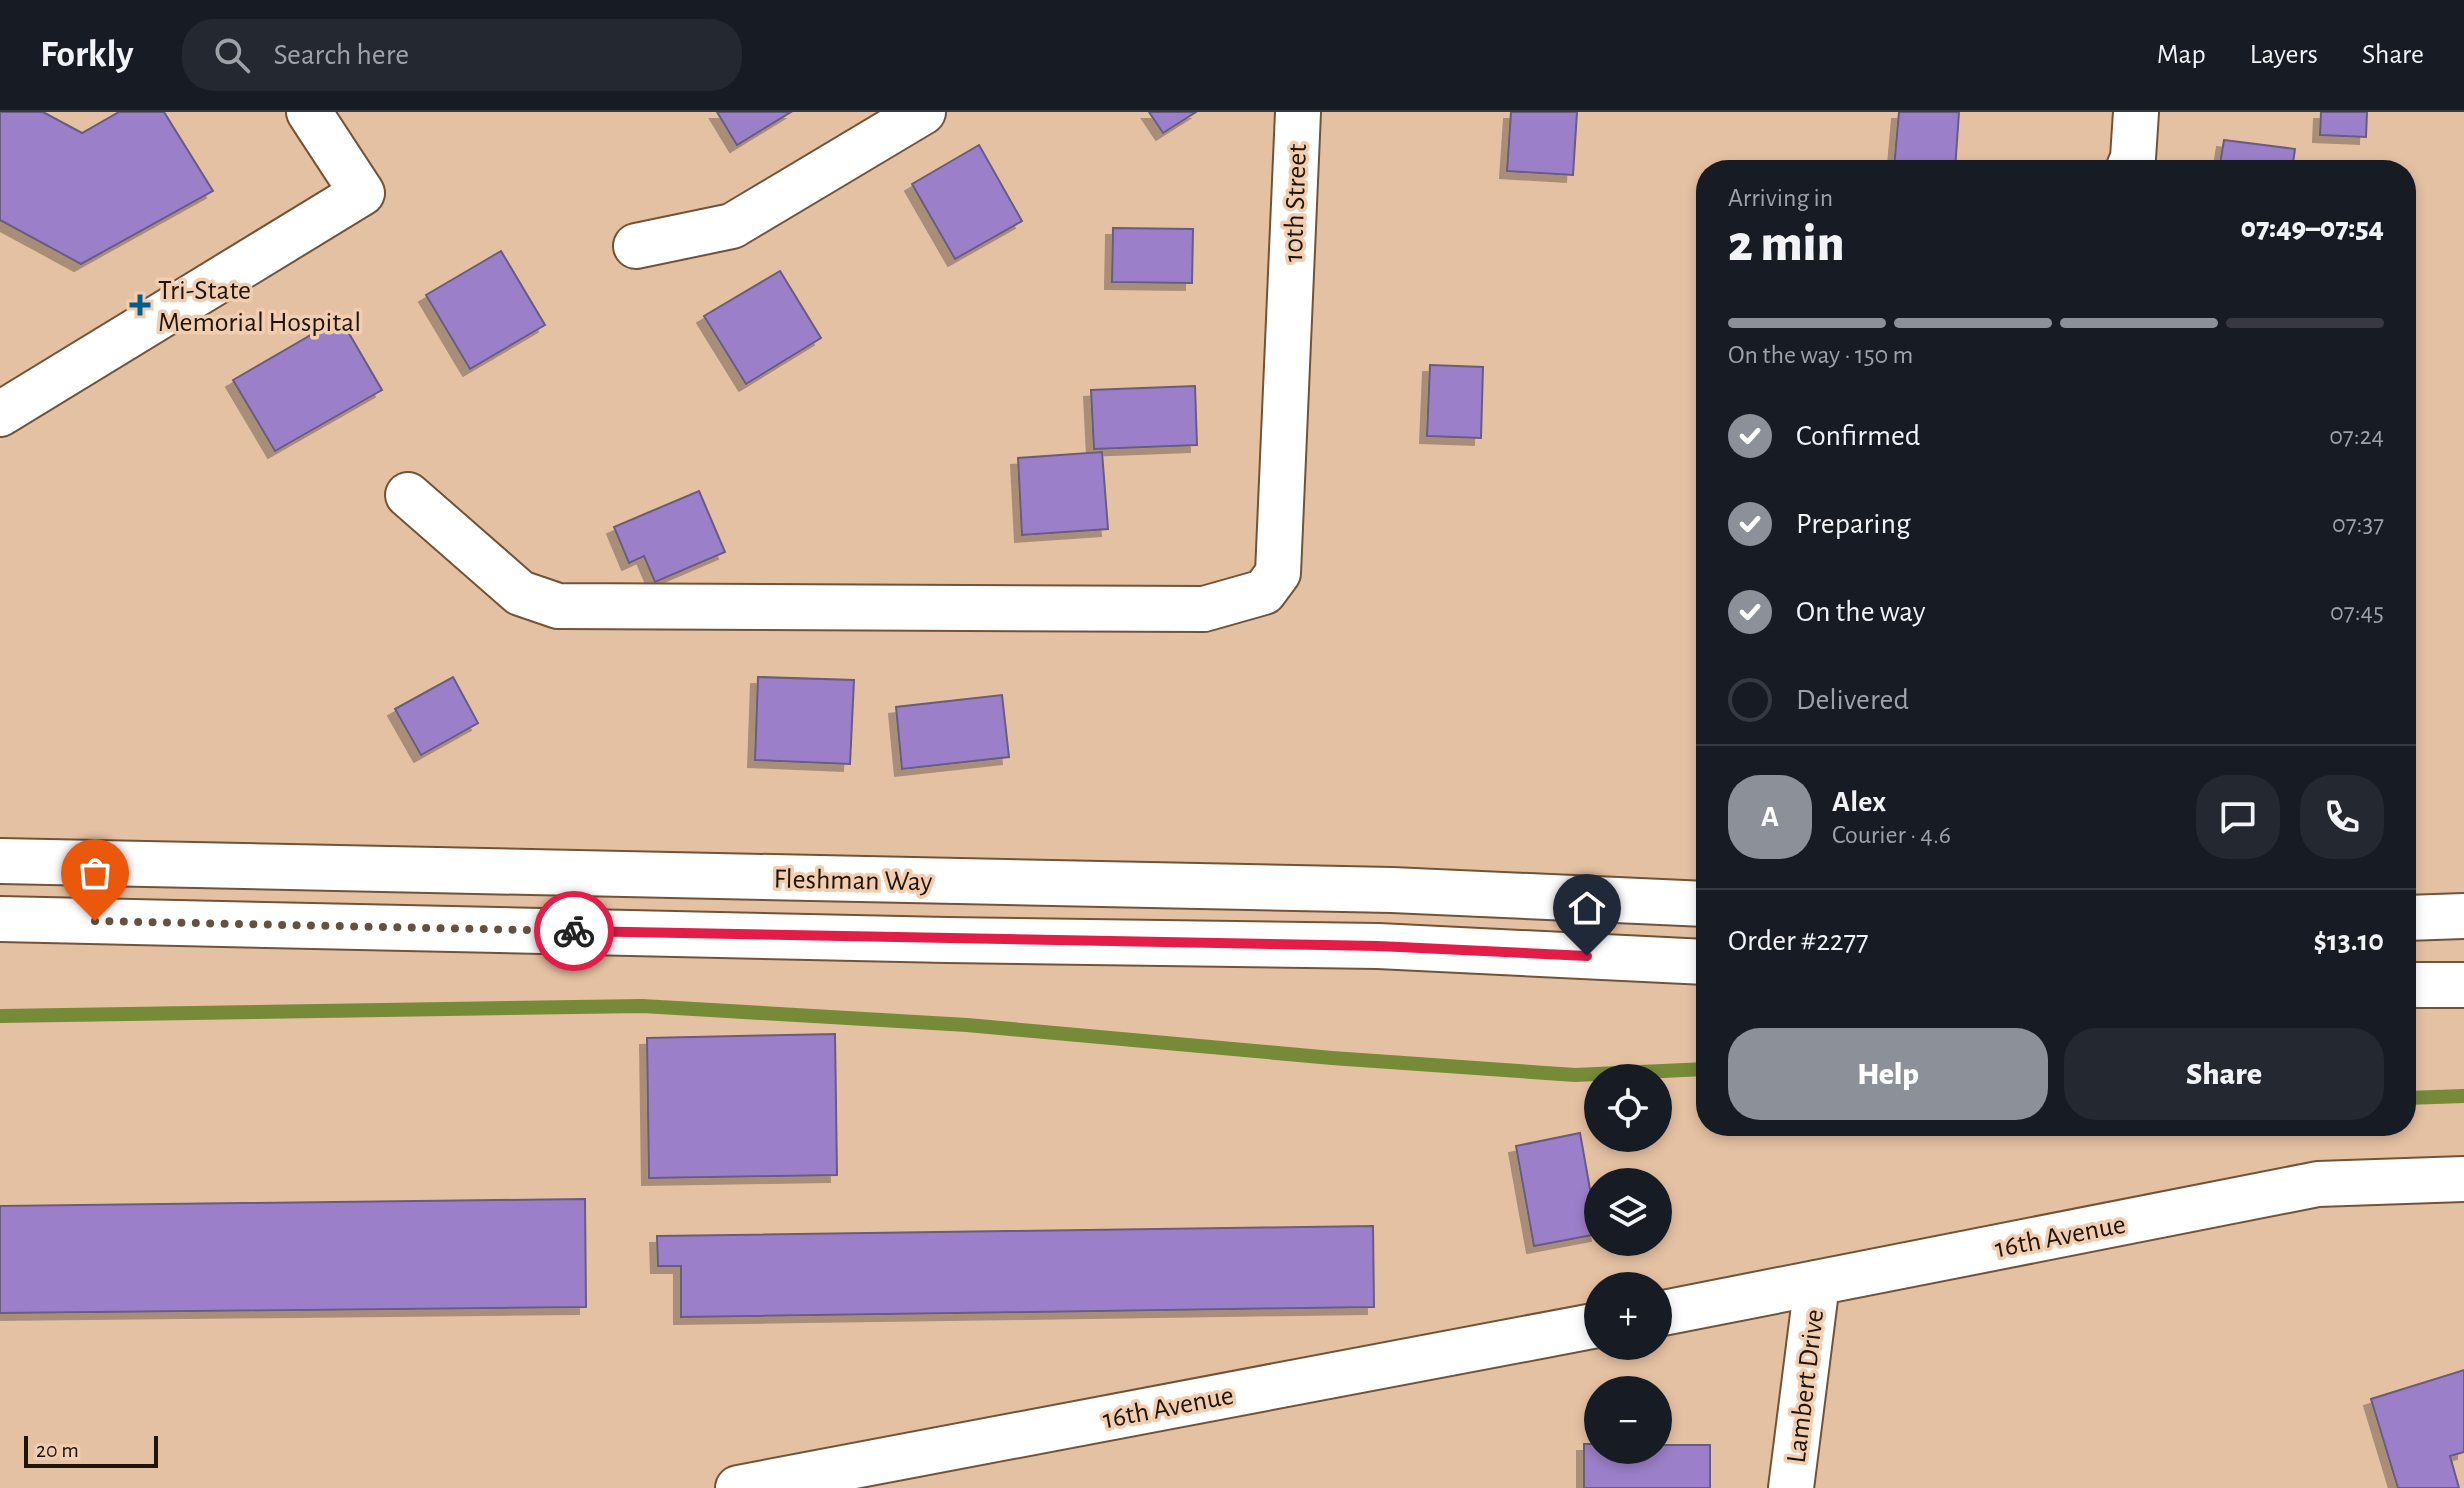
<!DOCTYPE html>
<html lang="en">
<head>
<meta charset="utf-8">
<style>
  body { margin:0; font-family:"Alegreya Sans",sans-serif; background:#242831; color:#f1f3f6; height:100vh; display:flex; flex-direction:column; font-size:30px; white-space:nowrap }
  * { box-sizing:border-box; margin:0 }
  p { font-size:26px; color:#9ea1a6 }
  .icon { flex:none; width:44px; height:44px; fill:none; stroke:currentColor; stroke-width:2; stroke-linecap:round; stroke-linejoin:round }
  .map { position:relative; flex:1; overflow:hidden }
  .sheet { position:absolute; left:1696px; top:48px; width:720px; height:976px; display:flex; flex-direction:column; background:#171b24; border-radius:32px; box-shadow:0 4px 12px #0003 }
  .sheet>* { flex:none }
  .fabs { position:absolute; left:1584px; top:952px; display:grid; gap:16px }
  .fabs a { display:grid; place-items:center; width:88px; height:88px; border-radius:50%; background:#171b24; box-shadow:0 4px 12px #0003; font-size:40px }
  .scale { position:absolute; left:24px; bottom:20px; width:134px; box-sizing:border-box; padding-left:8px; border:4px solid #201409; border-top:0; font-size:22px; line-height:28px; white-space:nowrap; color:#201409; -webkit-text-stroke:6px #f2ceb0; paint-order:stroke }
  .pin { position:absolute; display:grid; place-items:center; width:68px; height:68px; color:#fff; margin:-82px -34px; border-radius:50% 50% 50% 0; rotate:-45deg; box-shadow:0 0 8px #0007 }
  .pin .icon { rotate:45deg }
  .courier { position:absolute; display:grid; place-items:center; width:80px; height:80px; margin:-40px; border:6px solid #e11d48; border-radius:50%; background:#fff; color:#222; box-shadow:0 2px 10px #0007 }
  .headline em { font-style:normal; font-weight:800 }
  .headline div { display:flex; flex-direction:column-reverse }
  .headline { display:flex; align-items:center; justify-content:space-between; height:136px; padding:0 32px }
  h1 { font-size:52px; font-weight:800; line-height:60px }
  .bar { display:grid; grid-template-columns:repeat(4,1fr); gap:12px 8px; align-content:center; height:96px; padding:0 32px }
  .bar i { height:10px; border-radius:6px; background:#363941 }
  .bar .on { background:#8c9099 }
  .bar p { grid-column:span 4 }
  .line { display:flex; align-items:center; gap:20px; padding:0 32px; border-top:2px solid #363941 }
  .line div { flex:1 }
  .round { display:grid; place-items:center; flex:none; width:84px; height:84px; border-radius:32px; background:#242831 }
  ol { padding:0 32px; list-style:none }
  li { display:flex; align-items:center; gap:24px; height:88px }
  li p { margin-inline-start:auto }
  li .icon { padding:8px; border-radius:50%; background:#8c9099; color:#fff; stroke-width:4 }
  li:last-child { color:#9ea1a6 }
  li i { width:44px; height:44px; border:4px solid #363941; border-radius:50% }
  .primary-button { display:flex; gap:16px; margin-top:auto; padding:16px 32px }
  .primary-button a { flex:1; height:92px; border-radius:32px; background:#8c9099; color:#fff; font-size:32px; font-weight:800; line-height:92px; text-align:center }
  .primary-button a+a { background:#242831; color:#f1f3f6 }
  header { display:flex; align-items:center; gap:48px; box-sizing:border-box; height:112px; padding:0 40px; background:#171b24; border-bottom:2px solid #363941 }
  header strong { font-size:38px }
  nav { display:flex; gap:44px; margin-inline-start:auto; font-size:28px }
  .search { width:560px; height:72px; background:#242831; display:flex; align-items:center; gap:20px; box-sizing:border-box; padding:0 28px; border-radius:32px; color:#9ea1a6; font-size:30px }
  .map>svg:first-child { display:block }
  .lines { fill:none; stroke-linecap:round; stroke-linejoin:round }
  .stream { stroke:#768a37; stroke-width:14 }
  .building { fill:#9c7fc9; stroke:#685b7f; stroke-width:2; filter:url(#shadow) }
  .minor-casing { stroke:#725338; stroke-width:48 }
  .major-casing { stroke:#725338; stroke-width:48 }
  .minor { stroke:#fff; stroke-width:44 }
  .major { stroke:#fff; stroke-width:44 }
  .done { stroke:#65513f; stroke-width:8; stroke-dasharray:0 14.4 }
  .route { stroke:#e11d48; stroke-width:10 }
  .poi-dot { fill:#005d8e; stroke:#f2ceb0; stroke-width:3 }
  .labels { text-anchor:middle; stroke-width:7; stroke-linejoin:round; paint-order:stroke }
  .street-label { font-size:28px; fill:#201409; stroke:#f2ceb0 }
  .poi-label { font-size:28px; fill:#201409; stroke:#f2ceb0; text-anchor:start }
</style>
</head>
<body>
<header>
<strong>Forkly</strong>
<div class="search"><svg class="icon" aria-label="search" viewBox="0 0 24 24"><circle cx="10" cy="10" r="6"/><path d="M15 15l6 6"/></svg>Search here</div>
<nav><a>Map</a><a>Layers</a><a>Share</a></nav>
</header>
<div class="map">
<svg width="2464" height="1376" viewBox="0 0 2464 1376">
  <defs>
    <filter id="shadow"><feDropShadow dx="-7" dy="7" stdDeviation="0" flood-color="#0004"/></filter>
  </defs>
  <rect width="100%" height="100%" fill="#e5c1a3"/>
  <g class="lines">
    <g class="stream">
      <path d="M0,904l642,-10 325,19 365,33 243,17 131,-6"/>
      <path d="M2406,986l58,-2"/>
    </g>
  </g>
  <g class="building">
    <path d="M0,0h43l39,21 37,-21h45l49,79 -132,73 -81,-44z"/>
    <path d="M717,0h74l-54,33z"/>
    <path d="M1149,0h47l-33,21z"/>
    <path d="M1511,0h66l-4,63 -66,-4z"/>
    <path d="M1899,0h60l-4,58h-65v-2h4z"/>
    <path d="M2321,0h46l-1,25 -46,-2z"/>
    <path d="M2224,28l71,9 -3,21h-73z"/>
    <path d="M979,33l43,76 -67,38 -43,-75z"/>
    <path d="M1113,116l80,1 -1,54 -80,-1z"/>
    <path d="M501,139l44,74 -75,44 -44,-74z"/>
    <path d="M780,159l41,67 -75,46 -42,-68z"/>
    <path d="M340,206l42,72 -107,61 -42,-71z"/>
    <path d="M1430,253l53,2 -2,71 -54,-2z"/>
    <path d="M1195,274l2,59 -103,4 -3,-59z"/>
    <path d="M1102,340l6,77 -86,6 -4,-77z"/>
    <path d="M699,379l26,61 -70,30 -11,-26 -15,7 -15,-36z"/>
    <path d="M453,565l25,46 -57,32 -26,-46z"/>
    <path d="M758,565l96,3 -4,84 -95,-4z"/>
    <path d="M1002,583l7,62 -107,12 -6,-62z"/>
    <path d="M835,922l2,141 -188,3 -2,-140z"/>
    <path d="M1580,1021l18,101 -64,12 -18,-100z"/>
    <path d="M585,1087l1,108 -586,6v-107z"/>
    <path d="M1373,1114l1,81 -693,10v-51h-23l-1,-30z"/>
    <path d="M2464,1258v82l-14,4 9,32h-61l-27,-89z"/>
    <path d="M1584,1332h14v6h60v-5h52v43h-126z"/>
  </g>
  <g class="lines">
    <defs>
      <g id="minor">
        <path d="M2128,58l5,-12 3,-46"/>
        <path d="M636,134l96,-20 191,-114"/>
        <path d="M0,302l362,-221 -53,-81"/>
        <path d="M408,383l112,98 38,13 646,3 60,-17 14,-19 20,-461"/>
        <path d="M1658,1202l660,-130 146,-5"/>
        <path d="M738,1376l860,-163"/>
        <path d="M1791,1376l26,-205"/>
      </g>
      <g id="major">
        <path d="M0,749l1392,29 314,14"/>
        <path d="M2406,806l58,-2"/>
        <path d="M0,807l947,21 431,6 328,16"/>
        <path d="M2406,873h58"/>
      </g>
    </defs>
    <use href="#minor" class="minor-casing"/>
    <use href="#major" class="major-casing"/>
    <use href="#minor" class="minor"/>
    <use href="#major" class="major"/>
  </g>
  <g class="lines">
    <path class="done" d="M95,809l479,10"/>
    <path class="route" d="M574,819l804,15 209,10"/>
  </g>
  <path class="poi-dot" d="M136 181h8v8h8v8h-8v8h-8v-8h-8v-8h8z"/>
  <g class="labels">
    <g class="street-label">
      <text transform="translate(1294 91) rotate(-88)" y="10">10th Street</text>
      <text transform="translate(853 767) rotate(1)" y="10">Fleshman Way</text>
      <text transform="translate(2060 1123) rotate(-11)" y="10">16th Avenue</text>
      <text transform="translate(1804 1274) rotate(-83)" y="10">Lambert Drive</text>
      <text transform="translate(1168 1294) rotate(-11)" y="10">16th Avenue</text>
    </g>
    <g class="poi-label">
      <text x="158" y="187">Tri-State<tspan x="158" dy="32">Memorial Hospital</tspan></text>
    </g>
  </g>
</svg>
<div class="fabs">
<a><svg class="icon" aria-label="locate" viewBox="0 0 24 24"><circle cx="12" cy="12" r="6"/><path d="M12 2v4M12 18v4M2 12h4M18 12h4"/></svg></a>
<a><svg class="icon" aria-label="layers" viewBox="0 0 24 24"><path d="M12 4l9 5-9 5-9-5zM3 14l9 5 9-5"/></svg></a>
<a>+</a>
<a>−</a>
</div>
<div class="scale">20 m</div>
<div class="pin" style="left:95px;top:809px;background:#ea580c"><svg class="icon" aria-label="bag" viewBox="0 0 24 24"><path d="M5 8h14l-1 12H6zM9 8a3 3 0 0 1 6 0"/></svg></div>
<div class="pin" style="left:1587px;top:844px;background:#1f2937"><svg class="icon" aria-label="home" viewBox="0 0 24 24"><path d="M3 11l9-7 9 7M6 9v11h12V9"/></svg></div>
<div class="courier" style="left:574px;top:819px"><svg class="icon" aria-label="bike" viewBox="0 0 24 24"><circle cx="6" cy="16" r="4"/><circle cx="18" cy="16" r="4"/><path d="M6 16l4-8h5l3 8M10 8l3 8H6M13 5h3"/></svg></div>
<section class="sheet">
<div class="headline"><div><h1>2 min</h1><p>Arriving in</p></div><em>07:49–07:54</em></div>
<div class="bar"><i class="on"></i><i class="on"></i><i class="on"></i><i></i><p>On the way · 150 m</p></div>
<ol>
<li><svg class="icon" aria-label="check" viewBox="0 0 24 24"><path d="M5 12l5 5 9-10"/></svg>Confirmed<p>07:24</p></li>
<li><svg class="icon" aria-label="check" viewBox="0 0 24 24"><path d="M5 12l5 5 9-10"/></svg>Preparing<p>07:37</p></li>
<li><svg class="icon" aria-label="check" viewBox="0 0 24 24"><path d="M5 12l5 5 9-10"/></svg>On the way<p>07:45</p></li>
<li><i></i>Delivered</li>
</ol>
<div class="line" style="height:144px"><b class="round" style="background:#8c9099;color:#fff">A</b><div><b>Alex</b><p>Courier · 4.6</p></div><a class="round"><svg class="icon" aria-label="chat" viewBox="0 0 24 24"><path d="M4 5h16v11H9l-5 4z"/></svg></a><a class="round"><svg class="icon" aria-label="phone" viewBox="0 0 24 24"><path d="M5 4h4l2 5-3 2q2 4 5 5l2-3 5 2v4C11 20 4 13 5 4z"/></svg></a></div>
<div class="line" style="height:104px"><div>Order #2277</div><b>$13.10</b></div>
<div class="primary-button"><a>Help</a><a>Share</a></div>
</section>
</div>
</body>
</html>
